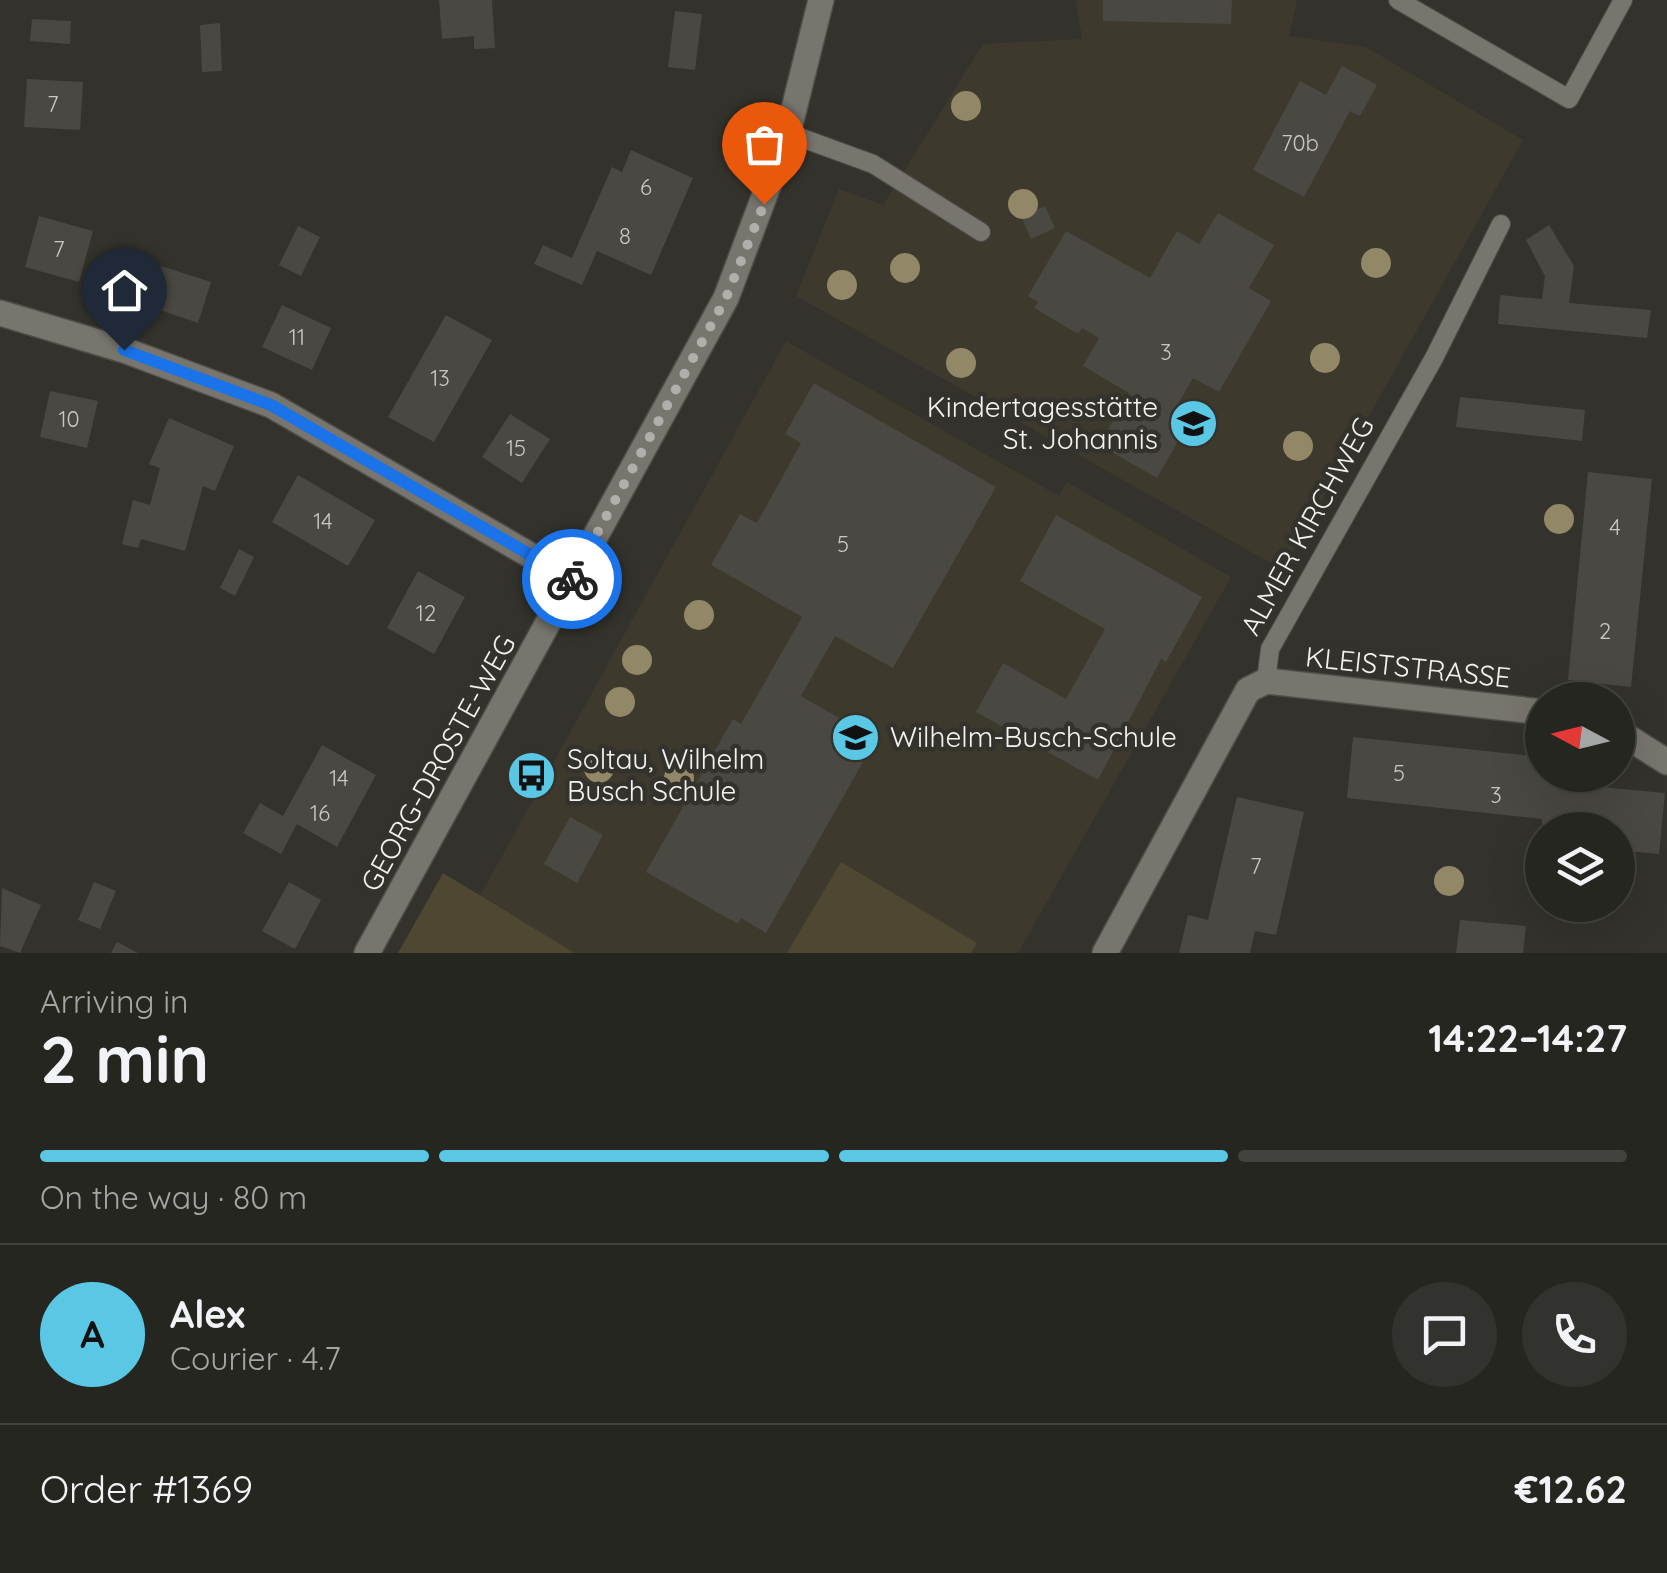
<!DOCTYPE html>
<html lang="en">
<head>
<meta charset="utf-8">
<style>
  body { margin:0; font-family:Quicksand,sans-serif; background:#32322e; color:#f1f3f6; height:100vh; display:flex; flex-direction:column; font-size:38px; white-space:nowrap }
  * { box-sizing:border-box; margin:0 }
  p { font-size:32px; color:#a4a5a5 }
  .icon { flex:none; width:55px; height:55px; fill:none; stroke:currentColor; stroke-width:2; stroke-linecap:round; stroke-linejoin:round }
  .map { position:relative; height:953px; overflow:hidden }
  .panel { display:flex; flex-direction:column; background:#262621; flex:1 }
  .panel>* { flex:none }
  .needle { width:65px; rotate:277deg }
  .fabs { position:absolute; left:1525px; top:682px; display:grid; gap:20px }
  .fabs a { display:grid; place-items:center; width:110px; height:110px; border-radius:50%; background:#262621; box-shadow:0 10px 40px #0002,0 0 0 2px #42433f; font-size:50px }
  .pin { position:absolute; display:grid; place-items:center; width:85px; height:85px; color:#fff; margin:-102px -42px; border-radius:50% 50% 50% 0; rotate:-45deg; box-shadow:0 0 10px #0007 }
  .pin .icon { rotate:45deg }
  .courier { position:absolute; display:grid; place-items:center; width:100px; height:100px; margin:-50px; border:8px solid #1a73e8; border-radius:50%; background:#fff; color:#222; box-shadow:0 2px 12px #0007 }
  .overview em { font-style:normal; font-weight:700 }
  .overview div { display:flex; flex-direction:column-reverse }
  .overview { display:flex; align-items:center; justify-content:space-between; height:170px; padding:0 40px }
  h1 { font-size:65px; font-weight:700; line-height:75px }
  .bar { display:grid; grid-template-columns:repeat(4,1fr); gap:15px 10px; align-content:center; height:120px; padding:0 40px }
  .bar i { height:12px; border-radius:8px; background:#42433f }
  .bar .active { background:#5ac8e5 }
  .bar p { grid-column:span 4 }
  .line { display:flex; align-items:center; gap:25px; padding:0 40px; border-top:2px solid #42433f }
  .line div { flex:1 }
  .round { display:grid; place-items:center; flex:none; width:105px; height:105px; border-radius:52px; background:#32322e }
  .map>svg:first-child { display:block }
  .built { fill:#3d392d }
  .green { fill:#4e4833 }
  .building { fill:#4a4842 }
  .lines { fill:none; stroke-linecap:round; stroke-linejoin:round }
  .lane-casing { stroke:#4f4d49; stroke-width:20 }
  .street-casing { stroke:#4f4d49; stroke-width:28 }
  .lane { stroke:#77756e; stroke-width:18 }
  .street { stroke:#77756e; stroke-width:25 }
  .tree { fill:#928867 }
  .done { stroke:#b0afab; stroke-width:10; stroke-dasharray:0 18 }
  .route { stroke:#1a73e8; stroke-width:12 }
  .labels { text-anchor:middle; stroke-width:9; stroke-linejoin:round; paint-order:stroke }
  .number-label { font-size:22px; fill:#cac8c4 }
  .poi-label { font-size:28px; fill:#f4f3f0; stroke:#33322c; text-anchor:start }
  .street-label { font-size:28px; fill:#f4f3f0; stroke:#33322c }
</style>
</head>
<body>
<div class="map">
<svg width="1667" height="953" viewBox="0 0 1667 953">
  <rect width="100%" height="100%" fill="#33322c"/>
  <g class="built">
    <path d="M1076,0h221l-8,36 77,11 157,93 -240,430 -487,-274 43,-107 44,16 100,-161 99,-5z"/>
    <path d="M786,341l273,155 8,-14 164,95 -213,376h-443l-95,-57z"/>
  </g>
  <g class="green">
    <path d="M841,862l136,81 -6,10h-184z"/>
    <path d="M443,873l132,80h-177z"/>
  </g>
  <g class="building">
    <path d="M439,0h53l3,48 -21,1v-13l-32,3z"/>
    <path d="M1103,0h129l-1,24 -128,-3z"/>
    <path d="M675,11l27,3 -7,56 -27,-3z"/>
    <path d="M32,19l39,2 -1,23 -40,-3z"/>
    <path d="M220,23l2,48 -20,1 -2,-47z"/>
    <path d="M1342,66l35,19 -17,31 -10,-5 -46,86 -51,-27 47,-89 26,14z"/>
    <path d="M27,79l56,3 -3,48 -56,-3z"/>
    <path d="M631,150l62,28 -42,97 -54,-24 -15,34 -48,-21 9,-19 29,13 40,-91 10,5z"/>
    <path d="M1045,206l10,22 -24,11 -10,-23z"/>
    <path d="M1218,213l56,32 -25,43 22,13 -52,91 -26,-14 -23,40 16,9 -29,51 -58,-33 30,-52 -46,-27 16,-28 -17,-10 -4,6 -44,-26 4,-6 -10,-6 38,-65 84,47 27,-47 22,13z"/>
    <path d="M39,216l54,15 -14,51 -54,-15z"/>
    <path d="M1549,225l25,41 -5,37 82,7 -4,28 -149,-14 2,-29 42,4 3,-23 -19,-36z"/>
    <path d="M298,226l22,11 -19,39 -22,-11z"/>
    <path d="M161,266l50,16 -13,41 -50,-17z"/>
    <path d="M282,305l49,23 -19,42 -50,-23z"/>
    <path d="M446,315l46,25 -58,102 -46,-25z"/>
    <path d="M814,383l182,104 -103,181 -58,-32 -34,60 75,43 -110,194 -25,-15 -3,6 -92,-52 87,-153 8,5 61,-107 -91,-52 29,-51 17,9 44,-80 -16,-9z"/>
    <path d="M50,391l48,10 -11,47 -47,-11z"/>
    <path d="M1460,397l125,13 -3,31 -126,-14z"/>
    <path d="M510,414l40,25 -28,44 -40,-26z"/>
    <path d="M169,418l65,28 -19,45 -12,-5 -18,65 -44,-12 -3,9 -16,-4 11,-44 17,5 10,-37 -11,-4z"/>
    <path d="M1588,472l64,7 -21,208 -63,-7z"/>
    <path d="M298,475l77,45 -27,46 -76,-44z"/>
    <path d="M1056,515l146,82 -36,65 -5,-3 -63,121 -122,-68 27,-49 63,36 39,-70 -85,-48z"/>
    <path d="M239,549l15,8 -19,39 -15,-8z"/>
    <path d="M418,571l47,26 -31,57 -47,-26z"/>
    <path d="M1353,737l189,20 4,25 119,11 -6,61 -41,-4v-20h-76v-11l-195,-21z"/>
    <path d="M322,745l54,30 -39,72 -40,-23 -16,30 -38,-21 17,-30 23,13z"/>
    <path d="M1237,797l67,15 -28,123 -21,-4 -5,22h-71l9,-38 20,5z"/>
    <path d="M570,817l33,18 -26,48 -33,-19z"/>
    <path d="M94,882l22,9 -16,38 -22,-9z"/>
    <path d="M289,882l32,18 -26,49 -33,-18z"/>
    <path d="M2,888l39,17 -21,48 -20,-7z"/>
    <path d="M1460,920l66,6 -3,27h-67z"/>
    <path d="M117,942l21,11h-27z"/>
  </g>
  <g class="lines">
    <defs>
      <g id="lane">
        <path d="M1398,0l171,99 54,-99"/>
        <path d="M788,133l85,31 108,68"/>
        <path d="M1266,681l4,-32 164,-291 67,-134"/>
      </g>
      <g id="street">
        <path d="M0,313l124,37 147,55 302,175"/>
        <path d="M1618,731l49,31"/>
        <path d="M367,953l359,-655 62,-165 33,-133"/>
        <path d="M1105,953l143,-263 18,-9 276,31"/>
      </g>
    </defs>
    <use href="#lane" class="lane-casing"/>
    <use href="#street" class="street-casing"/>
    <use href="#lane" class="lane"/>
    <use href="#street" class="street"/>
  </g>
  <g class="tree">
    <circle cx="966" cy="106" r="15"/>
    <circle cx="1023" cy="204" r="15"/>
    <circle cx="1376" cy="263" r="15"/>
    <circle cx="905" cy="268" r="15"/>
    <circle cx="842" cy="285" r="15"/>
    <circle cx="1325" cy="358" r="15"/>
    <circle cx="961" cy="363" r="15"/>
    <circle cx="1298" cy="446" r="15"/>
    <circle cx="1559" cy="519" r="15"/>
    <circle cx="699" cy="615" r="15"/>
    <circle cx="637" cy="660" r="15"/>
    <circle cx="620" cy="702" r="15"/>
    <circle cx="599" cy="768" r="15"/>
    <circle cx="679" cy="778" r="15"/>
    <circle cx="1449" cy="881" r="15"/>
  </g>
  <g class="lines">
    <path class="done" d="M572,579l154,-281 38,-94"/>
    <path class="route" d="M124,350l147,55 301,174"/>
  </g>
  <defs>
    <symbol id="school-disc" viewBox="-11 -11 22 22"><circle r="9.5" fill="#5ac8e5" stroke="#33322c"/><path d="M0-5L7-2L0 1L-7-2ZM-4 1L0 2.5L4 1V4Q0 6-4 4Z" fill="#111"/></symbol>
    <symbol id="bus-disc" viewBox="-11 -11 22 22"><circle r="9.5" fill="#5ac8e5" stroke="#33322c"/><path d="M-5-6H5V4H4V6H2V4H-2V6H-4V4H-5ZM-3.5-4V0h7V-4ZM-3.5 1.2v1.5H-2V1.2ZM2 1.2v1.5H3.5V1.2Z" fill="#111"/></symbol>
  </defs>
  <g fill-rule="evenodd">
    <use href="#school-disc" x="1166" y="396" width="55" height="55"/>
    <use href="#school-disc" x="828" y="710" width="55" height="55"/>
    <use href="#bus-disc" x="504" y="748" width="55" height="55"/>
  </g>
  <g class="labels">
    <g class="number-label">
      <text x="53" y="112">7</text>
      <text x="1300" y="151">70b</text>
      <text x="646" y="195">6</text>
      <text x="625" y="244">8</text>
      <text x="59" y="257">7</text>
      <text x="297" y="345">11</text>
      <text x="1166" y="360">3</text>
      <text x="440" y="386">13</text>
      <text x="69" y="427">10</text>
      <text x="516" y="456">15</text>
      <text x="323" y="529">14</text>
      <text x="1615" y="535">4</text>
      <text x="843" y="552">5</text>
      <text x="426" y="621">12</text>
      <text x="1605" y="639">2</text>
      <text x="1399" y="781">5</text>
      <text x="339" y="786">14</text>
      <text x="1496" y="803">3</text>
      <text x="320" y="821">16</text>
      <text x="1256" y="874">7</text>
    </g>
    <g class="poi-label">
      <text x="1158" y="417" text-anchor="end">Kindertagesstätte<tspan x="1158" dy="32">St. Johannis</tspan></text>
      <text x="890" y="747">Wilhelm-Busch-Schule</text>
      <text x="567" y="769">Soltau, Wilhelm<tspan x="567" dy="32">Busch Schule</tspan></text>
    </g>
    <g class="street-label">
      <text transform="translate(1307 526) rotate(-61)" y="10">ALMER KIRCHWEG</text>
      <text transform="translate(1408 667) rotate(6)" y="10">KLEISTSTRASSE</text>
      <text transform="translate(438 763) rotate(-61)" y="10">GEORG-DROSTE-WEG</text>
    </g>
  </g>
</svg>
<div class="fabs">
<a><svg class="needle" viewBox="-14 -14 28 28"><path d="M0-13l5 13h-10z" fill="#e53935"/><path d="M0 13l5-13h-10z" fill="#a4a5a5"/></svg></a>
<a><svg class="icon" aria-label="layers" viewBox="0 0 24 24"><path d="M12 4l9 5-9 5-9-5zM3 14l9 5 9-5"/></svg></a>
</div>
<div class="pin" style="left:764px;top:204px;background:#ea580c"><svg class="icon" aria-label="bag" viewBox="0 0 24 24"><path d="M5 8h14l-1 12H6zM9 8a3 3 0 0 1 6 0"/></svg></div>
<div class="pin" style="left:124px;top:350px;background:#1f2937"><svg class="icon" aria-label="home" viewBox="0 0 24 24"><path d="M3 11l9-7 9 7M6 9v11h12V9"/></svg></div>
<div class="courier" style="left:572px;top:579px"><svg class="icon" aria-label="bike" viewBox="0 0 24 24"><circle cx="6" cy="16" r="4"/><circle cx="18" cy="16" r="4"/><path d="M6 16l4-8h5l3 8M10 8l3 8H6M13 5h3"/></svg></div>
</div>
<section class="panel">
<div class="overview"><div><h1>2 min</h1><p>Arriving in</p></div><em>14:22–14:27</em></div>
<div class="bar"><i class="active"></i><i class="active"></i><i class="active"></i><i></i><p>On the way · 80 m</p></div>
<div class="line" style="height:180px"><b class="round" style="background:#5ac8e5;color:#111">A</b><div><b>Alex</b><p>Courier · 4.7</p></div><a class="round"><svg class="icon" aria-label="chat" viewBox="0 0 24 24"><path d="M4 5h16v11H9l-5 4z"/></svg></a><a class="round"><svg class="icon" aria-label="phone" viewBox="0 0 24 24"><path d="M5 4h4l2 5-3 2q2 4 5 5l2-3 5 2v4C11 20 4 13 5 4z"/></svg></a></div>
<div class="line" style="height:130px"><div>Order #1369</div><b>€12.62</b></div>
</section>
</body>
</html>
